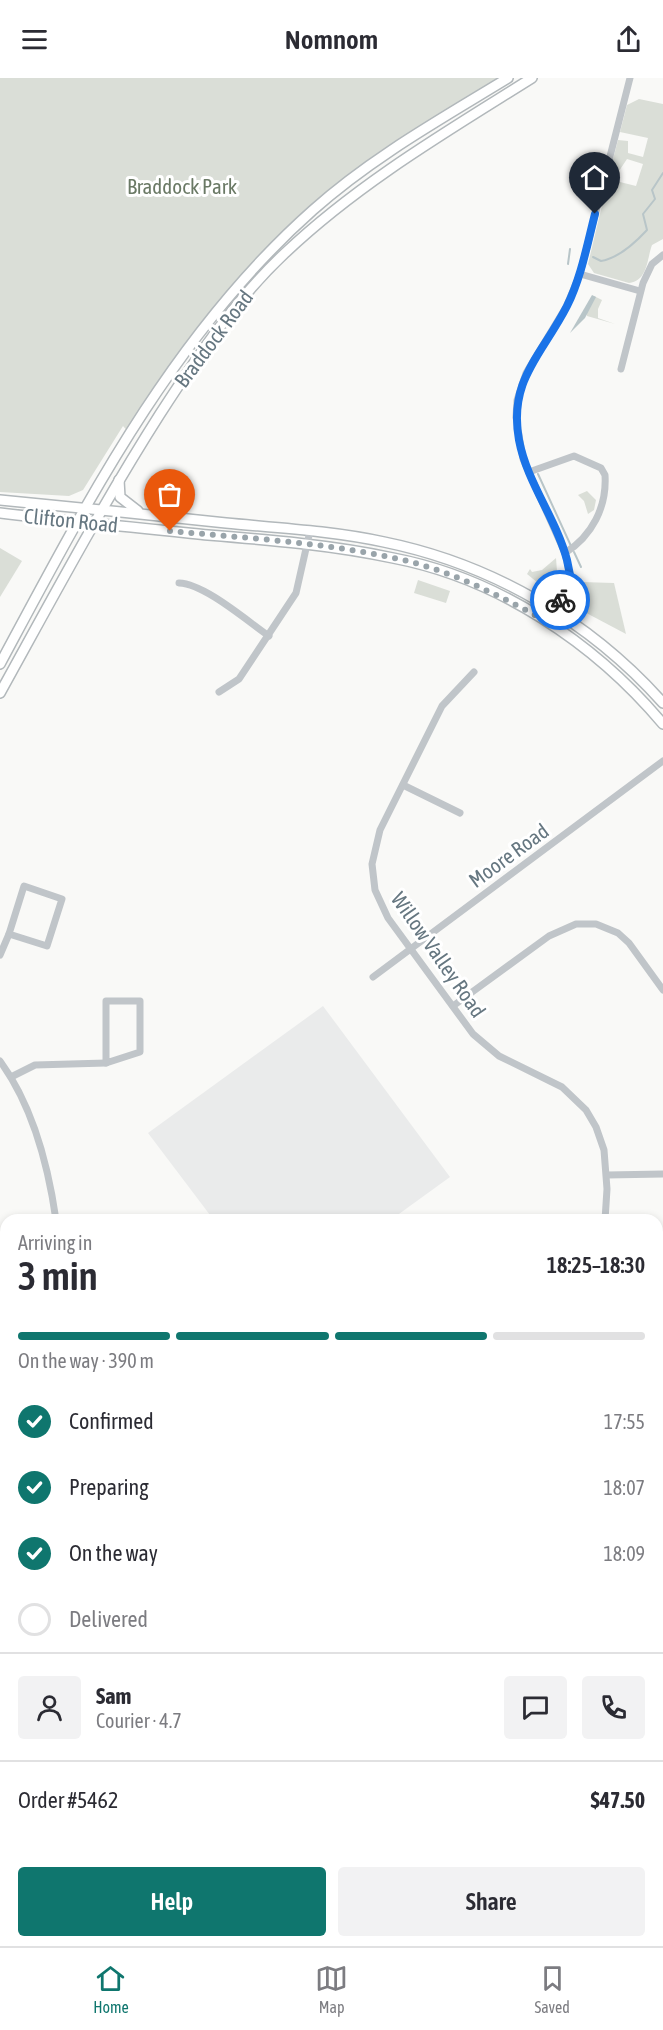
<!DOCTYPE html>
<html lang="en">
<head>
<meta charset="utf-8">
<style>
  body { margin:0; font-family:"Asap Condensed",sans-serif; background:#f2f2f3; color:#2b2b33; height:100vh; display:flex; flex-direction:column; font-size:22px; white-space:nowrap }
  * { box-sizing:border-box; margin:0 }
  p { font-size:20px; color:#7c7c81 }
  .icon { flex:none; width:33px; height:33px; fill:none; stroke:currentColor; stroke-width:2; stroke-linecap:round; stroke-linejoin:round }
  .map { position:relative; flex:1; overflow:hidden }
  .panel { position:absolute; left:0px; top:1136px; width:663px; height:734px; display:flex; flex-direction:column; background:#fff; border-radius:18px 18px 0 0; box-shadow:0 3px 9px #0003 }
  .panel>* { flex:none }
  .pin { position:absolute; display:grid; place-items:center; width:51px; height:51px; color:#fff; margin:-62px -26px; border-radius:50% 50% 50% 0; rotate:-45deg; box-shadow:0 0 6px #0007 }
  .pin .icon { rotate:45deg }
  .courier { position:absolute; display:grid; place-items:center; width:60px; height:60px; margin:-30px; border:4px solid #1a73e8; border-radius:50%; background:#fff; color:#222; box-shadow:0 2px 8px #0007 }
  .head em { font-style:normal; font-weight:600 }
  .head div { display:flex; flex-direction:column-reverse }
  .head { display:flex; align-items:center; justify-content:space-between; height:102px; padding:0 18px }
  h1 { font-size:39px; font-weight:600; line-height:45px }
  .bar { display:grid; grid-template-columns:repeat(4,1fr); gap:9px 6px; align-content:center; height:72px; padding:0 18px }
  .bar i { height:8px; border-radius:4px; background:#e1e1e2 }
  .bar .current { background:#0f766e }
  .bar p { grid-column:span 4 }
  .line { display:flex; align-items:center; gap:15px; padding:0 18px; border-top:2px solid #e1e1e2 }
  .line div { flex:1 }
  .round { display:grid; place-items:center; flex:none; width:63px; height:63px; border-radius:6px; background:#f2f2f3 }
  ol { padding:0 18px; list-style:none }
  li { display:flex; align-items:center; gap:18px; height:66px }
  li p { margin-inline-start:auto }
  li .icon { padding:6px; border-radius:50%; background:#0f766e; color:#fff; stroke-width:4 }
  li:last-child { color:#7c7c81 }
  li i { width:33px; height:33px; border:3px solid #e1e1e2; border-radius:50% }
  .primary-button { display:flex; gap:12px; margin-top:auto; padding:12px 18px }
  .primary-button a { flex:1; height:69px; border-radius:6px; background:#0f766e; color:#fff; font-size:24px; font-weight:600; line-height:69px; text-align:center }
  .primary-button a+a { background:#f2f2f3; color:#2b2b33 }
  header { display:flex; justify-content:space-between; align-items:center; height:78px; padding:0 18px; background:#fff; font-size:27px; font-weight:600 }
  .dock { display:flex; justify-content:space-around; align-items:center; height:84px; border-top:2px solid #e1e1e2; background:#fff; font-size:16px; color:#7c7c81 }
  .dock a { display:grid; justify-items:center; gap:3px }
  .dock .current { color:#0f766e }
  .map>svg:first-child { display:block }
  .built { fill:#eaebeb }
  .green { fill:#daded7 }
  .water { fill:#b8c5c8 }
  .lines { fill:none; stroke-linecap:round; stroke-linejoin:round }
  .stream { stroke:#b8c5c8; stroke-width:2 }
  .major-casing { stroke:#b2b8bb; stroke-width:12 }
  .minor { stroke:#c0c5c9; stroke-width:7 }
  .major { stroke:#fff; stroke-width:9 }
  .done { stroke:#99a4aa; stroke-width:6; stroke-dasharray:0 10.8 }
  .route { stroke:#1a73e8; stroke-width:8 }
  .labels { text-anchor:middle; stroke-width:6; stroke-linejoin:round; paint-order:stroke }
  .park-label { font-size:21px; fill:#6a7965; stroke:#fff }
  .street-label { font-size:21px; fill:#667781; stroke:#fff }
</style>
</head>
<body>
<header><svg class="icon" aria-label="menu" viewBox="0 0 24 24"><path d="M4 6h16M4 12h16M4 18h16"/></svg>Nomnom<svg class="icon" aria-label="share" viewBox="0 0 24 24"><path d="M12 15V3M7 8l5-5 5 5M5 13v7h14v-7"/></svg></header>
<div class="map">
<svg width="663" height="1868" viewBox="0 0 663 1868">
  <rect width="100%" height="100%" fill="#f9f9f7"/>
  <path class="built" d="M323,928l127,171 -58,42h-179l-65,-86z"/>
  <g class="green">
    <path d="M0,0h507l-156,102 -124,116 -96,139 -8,-9 -40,64 -14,6 -69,-4z"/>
    <path d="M639,21l24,5v135l-11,6c-5,13 -4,36 -23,38l-35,-10 -6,-9 21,-88 8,1 -1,4 20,5 7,-22 -16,-5 -8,12 -8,-4 7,-27 10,1v12l15,4 5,-19 -28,-6 7,-27z"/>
    <path d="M594,218l8,4 -4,9v9l17,6 -28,-8 -1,-5z"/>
    <path d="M587,413l9,9 -2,10 -6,4 -4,-13 -6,-6z"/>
    <path d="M0,470l22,13 -22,36z"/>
    <path d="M556,480l1,13 -4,5 -15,7 -11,-9 3,-5 2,3 10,-2z"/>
    <path d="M418,502l32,11 -4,12 -32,-10z"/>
    <path d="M581,504l33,1 12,51 -51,-27z"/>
    <path d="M663,1681v187h-92l2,-5h84v-172z"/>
    <path d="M6,1830v33h287l6,5h-299v-33z"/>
  </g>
  <path class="water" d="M592,217l4,2 -11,21 -15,15z"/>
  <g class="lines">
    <g class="stream">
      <path d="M593,179l8,4c18,-3 34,-18 46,-31l-4,-16 12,-15 -3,-9 11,-17"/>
      <path d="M568,186l2,-15"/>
      <path d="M538,396l33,72"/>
      <path d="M574,474l7,15"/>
    </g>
    <defs>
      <g id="major">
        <path d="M119,402l1,17 18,14"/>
        <path d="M0,422c75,7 151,15 226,23 53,5 107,8 158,19 108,22 206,79 279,161"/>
        <path d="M0,435c69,8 139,15 208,22 62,5 124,10 185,23 105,20 202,85 270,166"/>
        <path d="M0,586c87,-162 173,-330 313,-454 58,-52 128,-91 195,-132"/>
        <path d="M0,615c52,-94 102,-188 160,-279 37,-57 75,-114 125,-161 74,-70 161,-121 247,-175"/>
        <path d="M657,1650l6,-10"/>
        <path d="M657,1673l6,-10"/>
        <path d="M548,1868l2,-5"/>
        <path d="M561,1868l2,-5"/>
      </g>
    </defs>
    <use href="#major" class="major-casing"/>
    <g class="minor">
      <path d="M580,196l60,17"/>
      <path d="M621,291l22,-86 9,-19 11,-9"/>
      <path d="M529,394l45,-16 27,12 4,7c2,32 -13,61 -40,78"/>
      <path d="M179,505c26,1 68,38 90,53"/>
      <path d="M546,543l19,-29 5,-17 -5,-22 -42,-94 -7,-42 1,-17 9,-27 40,-66 14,-33 50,-196"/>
      <path d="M474,594l-32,34 -62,124 -8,34 3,26 13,28 85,116 26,22 63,31 24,23 10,17 8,23 3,39 -2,31"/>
      <path d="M219,614l20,-13 57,-86 14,-62"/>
      <path d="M403,707l57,28"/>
      <path d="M24,808l38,13 -15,47 -38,-12z"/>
      <path d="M0,877l9,-21"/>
      <path d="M373,899l290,-216"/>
      <path d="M106,923h34v51l-34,11z"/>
      <path d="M453,928l96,-70 27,-12h20l22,9 11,10 34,47"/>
      <path d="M0,983c33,45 48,103 56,159"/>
      <path d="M11,999l24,-12 71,-2"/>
      <path d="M607,1097l56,-1"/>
      <path d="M657,1267l6,8"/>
      <path d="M0,1419l6,7"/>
      <path d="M657,1585l6,4"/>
      <path d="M0,1707l6,2"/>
      <path d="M0,1805l6,-7"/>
      <path d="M316,1863l1,5"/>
    </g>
    <use href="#major" class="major"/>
  </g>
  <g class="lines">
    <path class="done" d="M170,453c74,7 151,11 224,27 54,11 104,37 152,63l14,-21"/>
    <path class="route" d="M560,522l10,-25 -3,-15c-11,-42 -40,-77 -48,-120 -11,-60 23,-85 48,-134 14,-28 20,-61 28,-92"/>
  </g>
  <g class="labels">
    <g class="park-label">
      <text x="182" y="116">Braddock Park</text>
    </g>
    <g class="street-label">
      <text transform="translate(214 261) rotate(-53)" y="7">Braddock Road</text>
      <text transform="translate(71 443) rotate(6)" y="7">Clifton Road</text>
      <text transform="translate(509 778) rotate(-36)" y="7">Moore Road</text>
      <text transform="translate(438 877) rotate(55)" y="7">Willow Valley Road</text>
    </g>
  </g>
</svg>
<div class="pin" style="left:170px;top:453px;background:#ea580c"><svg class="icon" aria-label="bag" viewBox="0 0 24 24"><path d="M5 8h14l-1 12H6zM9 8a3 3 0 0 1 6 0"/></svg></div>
<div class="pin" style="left:595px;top:136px;background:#1f2937"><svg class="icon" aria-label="home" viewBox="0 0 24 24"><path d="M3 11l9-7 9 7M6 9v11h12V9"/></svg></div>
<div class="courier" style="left:560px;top:522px"><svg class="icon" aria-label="bike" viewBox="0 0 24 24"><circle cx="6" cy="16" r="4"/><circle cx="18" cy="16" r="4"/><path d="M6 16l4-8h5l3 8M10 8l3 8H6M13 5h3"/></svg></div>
<section class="panel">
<div class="head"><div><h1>3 min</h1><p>Arriving in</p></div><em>18:25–18:30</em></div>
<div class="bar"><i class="current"></i><i class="current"></i><i class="current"></i><i></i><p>On the way · 390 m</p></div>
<ol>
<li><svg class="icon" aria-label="check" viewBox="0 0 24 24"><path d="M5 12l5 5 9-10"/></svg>Confirmed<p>17:55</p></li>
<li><svg class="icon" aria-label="check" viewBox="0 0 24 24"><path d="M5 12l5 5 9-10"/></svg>Preparing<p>18:07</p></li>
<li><svg class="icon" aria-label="check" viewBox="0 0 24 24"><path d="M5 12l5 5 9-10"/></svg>On the way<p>18:09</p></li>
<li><i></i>Delivered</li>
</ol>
<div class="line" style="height:108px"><a class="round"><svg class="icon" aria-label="person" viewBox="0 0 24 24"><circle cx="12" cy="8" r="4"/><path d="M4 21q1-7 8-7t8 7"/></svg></a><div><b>Sam</b><p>Courier · 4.7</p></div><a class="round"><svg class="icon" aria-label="chat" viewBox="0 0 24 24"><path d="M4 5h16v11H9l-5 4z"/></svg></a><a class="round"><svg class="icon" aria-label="phone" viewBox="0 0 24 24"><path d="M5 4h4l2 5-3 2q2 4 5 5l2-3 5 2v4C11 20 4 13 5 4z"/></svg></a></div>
<div class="line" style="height:78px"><div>Order #5462</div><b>$47.50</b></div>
<div class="primary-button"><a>Help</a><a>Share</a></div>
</section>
</div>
<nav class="dock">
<a class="current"><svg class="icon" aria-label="home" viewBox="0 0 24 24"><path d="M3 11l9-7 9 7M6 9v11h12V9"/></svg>Home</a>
<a><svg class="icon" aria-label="map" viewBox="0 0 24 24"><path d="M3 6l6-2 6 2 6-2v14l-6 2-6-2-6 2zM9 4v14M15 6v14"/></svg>Map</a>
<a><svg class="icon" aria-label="saved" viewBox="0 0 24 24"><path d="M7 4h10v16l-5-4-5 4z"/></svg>Saved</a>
</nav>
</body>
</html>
